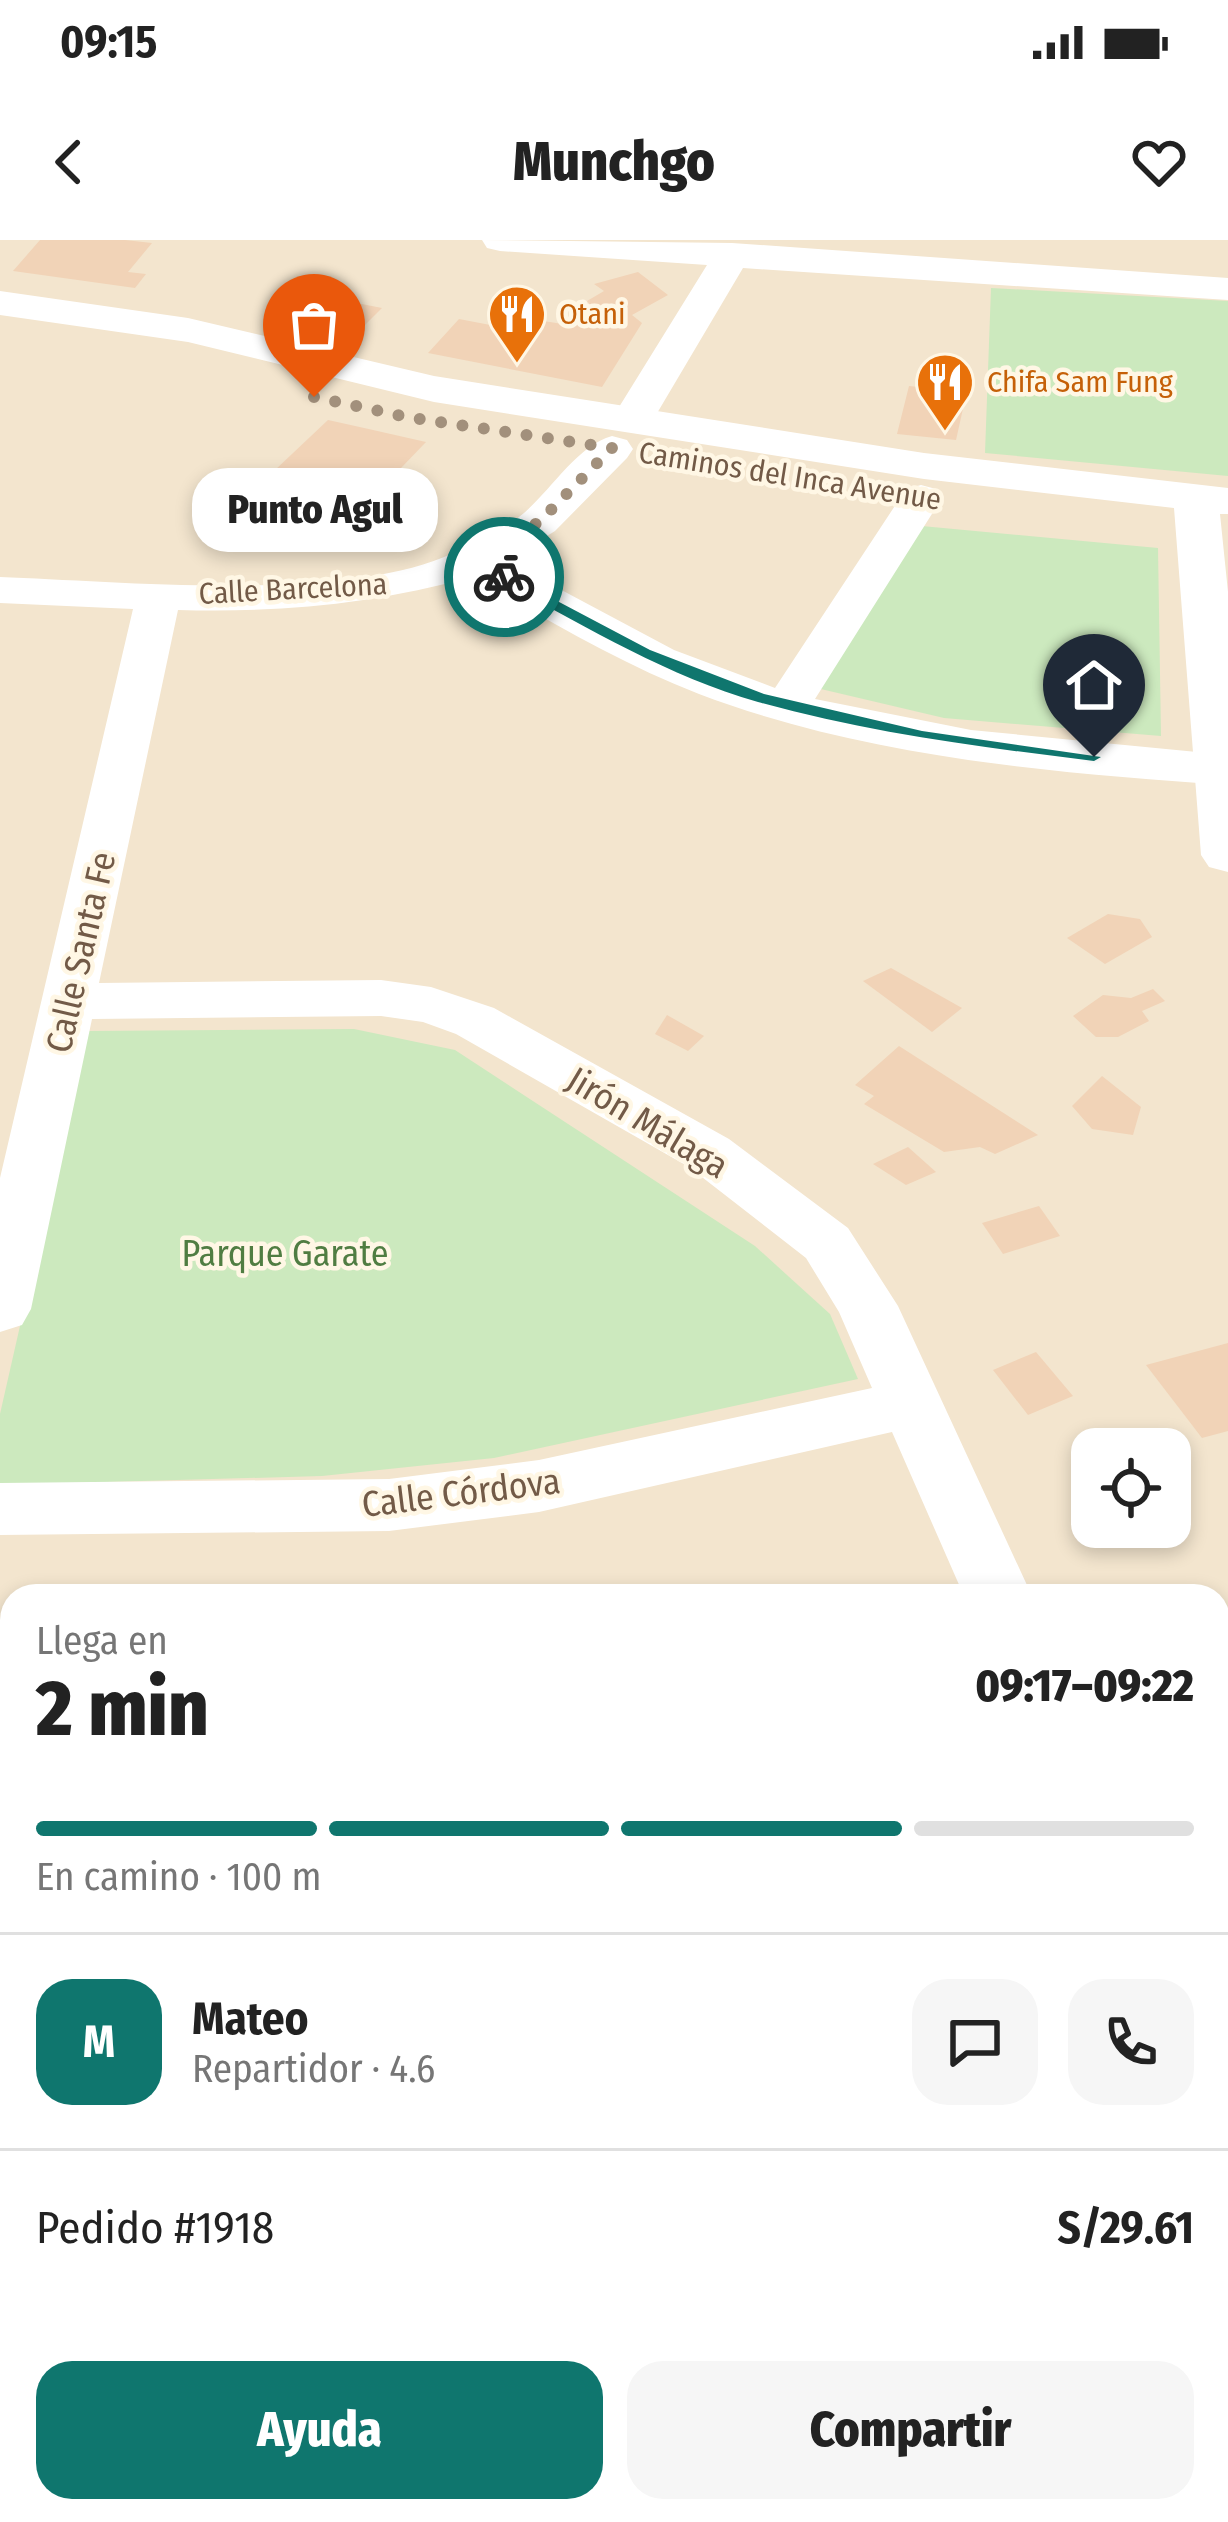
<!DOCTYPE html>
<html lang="es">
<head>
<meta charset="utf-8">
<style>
  body { margin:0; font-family:"Fira Sans Condensed",sans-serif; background:#f6f6f6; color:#222; height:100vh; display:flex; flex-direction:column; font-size:45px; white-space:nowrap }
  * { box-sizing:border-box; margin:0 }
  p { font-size:39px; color:#767676 }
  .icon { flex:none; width:66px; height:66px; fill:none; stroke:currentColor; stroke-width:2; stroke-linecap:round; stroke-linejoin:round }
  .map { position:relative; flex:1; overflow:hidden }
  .side { position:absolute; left:0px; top:1344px; width:1230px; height:939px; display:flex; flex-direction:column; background:#fff; border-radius:36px 36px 0 0; box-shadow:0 6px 18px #0003 }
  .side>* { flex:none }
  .fabs { position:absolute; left:1071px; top:1188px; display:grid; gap:24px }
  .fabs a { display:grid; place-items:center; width:120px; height:120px; border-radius:24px; background:#fff; box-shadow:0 6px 18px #0003; font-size:60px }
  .pin { position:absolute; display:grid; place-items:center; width:102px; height:102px; color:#fff; margin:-123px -51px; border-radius:50% 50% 50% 0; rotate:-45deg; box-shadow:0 0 12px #0007 }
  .pin .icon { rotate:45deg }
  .courier { position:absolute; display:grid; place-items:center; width:120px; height:120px; margin:-60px; border:9px solid #0f766e; border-radius:50%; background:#fff; color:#222; box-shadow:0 3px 15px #0007 }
  .bubble { position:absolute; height:84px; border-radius:36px; background:#fff; box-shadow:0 6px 18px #0003; font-size:39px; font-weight:800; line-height:84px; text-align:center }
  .summary em { font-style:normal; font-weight:800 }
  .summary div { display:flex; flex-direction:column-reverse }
  .summary { display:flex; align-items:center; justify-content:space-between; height:204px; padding:0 36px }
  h1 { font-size:78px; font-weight:800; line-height:90px }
  .bar { display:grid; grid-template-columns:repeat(4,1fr); gap:18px 12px; align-content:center; height:144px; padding:0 36px }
  .bar i { height:15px; border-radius:9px; background:#e0e0e0 }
  .bar .current { background:#0f766e }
  .bar p { grid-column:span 4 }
  .line { display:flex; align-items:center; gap:30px; padding:0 36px; border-top:3px solid #e0e0e0 }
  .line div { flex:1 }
  .round { display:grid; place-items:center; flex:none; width:126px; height:126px; border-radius:36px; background:#f6f6f6 }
  .button { display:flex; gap:24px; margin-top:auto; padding:24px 36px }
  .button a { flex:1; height:138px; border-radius:36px; background:#0f766e; color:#fff; font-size:48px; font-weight:800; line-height:138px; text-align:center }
  .button a+a { background:#f6f6f6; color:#222 }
  .status { display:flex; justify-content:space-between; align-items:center; height:84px; padding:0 60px; background:#fff; direction:ltr }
  .status svg { height:33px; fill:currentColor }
  header { display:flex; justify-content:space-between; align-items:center; height:156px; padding:0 36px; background:#fff; font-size:54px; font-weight:800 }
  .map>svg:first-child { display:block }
  .residential { fill:#f3e5ce; fill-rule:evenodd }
  .green { fill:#cce9be }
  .building { fill:#f1d3b7 }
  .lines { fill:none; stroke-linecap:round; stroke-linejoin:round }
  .street { fill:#fff; fill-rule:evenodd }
  .secondary { fill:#fff; fill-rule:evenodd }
  .route { fill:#0f766e }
  .done { stroke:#a2907c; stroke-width:12; stroke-dasharray:0 21.6 }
  .labels { text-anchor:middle; stroke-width:9; stroke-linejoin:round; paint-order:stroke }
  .far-food-label { font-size:30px; fill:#c56008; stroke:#fff7e5; text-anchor:start }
  .far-street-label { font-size:30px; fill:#725a47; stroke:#fff7e5 }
  .street-label { font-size:36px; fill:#725a47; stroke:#fff7e5 }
  .park-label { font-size:36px; fill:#507d42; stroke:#fff7e5 }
</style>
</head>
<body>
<div class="status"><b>09:15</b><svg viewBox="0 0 49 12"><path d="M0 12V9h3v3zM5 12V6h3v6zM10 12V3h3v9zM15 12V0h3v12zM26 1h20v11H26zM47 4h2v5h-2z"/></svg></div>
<header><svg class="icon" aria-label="back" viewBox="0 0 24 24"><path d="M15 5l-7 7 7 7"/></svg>Munchgo<svg class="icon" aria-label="heart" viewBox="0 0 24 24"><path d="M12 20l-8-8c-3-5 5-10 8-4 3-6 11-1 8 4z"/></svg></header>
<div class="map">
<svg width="1228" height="2282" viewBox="0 0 1228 2282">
  <rect width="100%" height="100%" fill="#fcf3df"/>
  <path class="residential" d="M0,0h1228v2282h-1228zM1092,1209h78v78h-78zM12,1356h1206v915h-1206z"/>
  <g class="green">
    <path d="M991,48l237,13v175l-243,-23z"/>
    <path d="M911,285l247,23 3,188 -217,-18 -136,-32z"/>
    <path d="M354,789l101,21 300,196 75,68 28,65 -364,79 -172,18 -322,9v-71l87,-383z"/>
  </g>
  <g class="building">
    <path d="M40,0h85l27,3 -24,29 18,2 -11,14 -122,-17z"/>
    <path d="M638,32l30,23 -36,20 10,8 -40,64 -174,-34 31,-34 52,10 6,-12 59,9 9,-14 9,-2 -7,-9 17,-10 -10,-7z"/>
    <path d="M321,56l61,12 -29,29 -62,-13z"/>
    <path d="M909,146l49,5 -3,12 9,1 -8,36 -59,-6z"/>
    <path d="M328,180l45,10 53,12 -51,53 -101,-24z"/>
    <path d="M1108,674l32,5 12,18 -47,27 -38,-26z"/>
    <path d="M891,728l71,40 -30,24 -69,-51z"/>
    <path d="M1153,749l12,12 -23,10 7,10 -31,16h-22l-23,-21 30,-21 28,3z"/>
    <path d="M667,775l37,21 -16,15 -33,-17z"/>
    <path d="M899,806l139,89 -43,19 -15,-7 -36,5 -80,-48 10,-8 -19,-11z"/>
    <path d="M1102,836l39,31 -8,28 -41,-6 -20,-23z"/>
    <path d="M908,907l28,25 -30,13 -33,-21z"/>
    <path d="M1039,966l21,30 -57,18 -21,-31z"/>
    <path d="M1228,1103v88l-26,7 -56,-73z"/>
    <path d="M1036,1112l37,44 -45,19 -35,-45z"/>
    <path d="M1228,1417v100l-10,-17v-80z"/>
  </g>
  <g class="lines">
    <g class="street">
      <path d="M482,0l250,3 496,35v22l-485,-32 -90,152 -6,9 -15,3 -15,-3 -6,-9 96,-155 -207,-14 -13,-3z"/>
      <path d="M612,196l15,4 6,9 -6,9 -72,73 -48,30 167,89 101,38 131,-199 15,-4 15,4 6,9 -127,201 156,31 257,25v30c-176,-12 -363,-28 -529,-91 -80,-31 -153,-75 -227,-117 -98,27 -193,36 -294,33l-79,373 282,-3 50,7 63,21 235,131 119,89 50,78 134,290h-68l-72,-164 -353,80 -150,19 -389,4v-52l389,-4 150,-19 333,-72 -33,-76 -33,-54 -117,-91 -233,-133 -33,-12 -42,-6 -289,3 -61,290 -9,16 -22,7v-154l133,-569 -133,-6v-26c120,4 346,27 453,-24 25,-11 49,-22 71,-40 27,-23 54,-68 88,-77z"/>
      <path d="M1228,1588v66l-10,2v-66z"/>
      <rect x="0" y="1795" width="12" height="76"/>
      <path d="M1218,1821l10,4v96l-10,-4z"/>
    </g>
    <path class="secondary" d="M0,51l188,27 246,58 490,77 304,35v26h-8l8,78v280l-19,-5 -8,-12 -27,-347 -250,-29 -490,-77 -246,-60 -188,-27z"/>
  </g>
  <path class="route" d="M504,333l146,77 114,44 158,37 179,26 -7,4c-113,-14 -226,-28 -336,-59 -92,-26 -175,-77 -259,-122z"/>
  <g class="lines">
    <path class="done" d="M314,157l93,20 205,31 -73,74 -64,39 29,16"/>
  </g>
  <defs>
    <symbol id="restaurant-pin" viewBox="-11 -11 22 30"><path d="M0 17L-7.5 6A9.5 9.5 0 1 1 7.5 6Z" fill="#e8710a" stroke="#fff7e5"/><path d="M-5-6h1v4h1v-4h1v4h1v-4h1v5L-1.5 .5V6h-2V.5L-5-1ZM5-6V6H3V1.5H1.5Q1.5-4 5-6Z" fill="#fff"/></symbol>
  </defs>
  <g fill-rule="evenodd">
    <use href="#restaurant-pin" x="484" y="41" width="66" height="90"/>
    <use href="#restaurant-pin" x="912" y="109" width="66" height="90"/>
  </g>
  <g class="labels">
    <g class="far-food-label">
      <text x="559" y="84">Otani</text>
      <text x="987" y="152">Chifa Sam Fung</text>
    </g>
    <g class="far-street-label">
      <text transform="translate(790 236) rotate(9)" y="10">Caminos del Inca Avenue</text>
      <text transform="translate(293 349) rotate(-3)" y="10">Calle Barcelona</text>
    </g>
    <g class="street-label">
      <text transform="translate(80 712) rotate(-77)" y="13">Calle Santa Fe</text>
      <text transform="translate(648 882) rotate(31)" y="13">Jirón Málaga</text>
      <text transform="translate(461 1252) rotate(-7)" y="13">Calle Córdova</text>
    </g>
    <g class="park-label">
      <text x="285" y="1026">Parque Garate</text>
    </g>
  </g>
</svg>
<div class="fabs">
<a><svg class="icon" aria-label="locate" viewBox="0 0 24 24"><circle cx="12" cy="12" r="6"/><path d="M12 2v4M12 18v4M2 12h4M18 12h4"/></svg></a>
</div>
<div class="pin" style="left:314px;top:157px;background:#ea580c"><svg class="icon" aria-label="bag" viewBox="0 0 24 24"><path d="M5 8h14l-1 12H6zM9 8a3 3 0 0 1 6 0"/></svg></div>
<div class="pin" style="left:1094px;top:517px;background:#1f2937"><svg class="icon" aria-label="home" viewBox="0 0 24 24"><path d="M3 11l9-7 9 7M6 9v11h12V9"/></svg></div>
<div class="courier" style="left:504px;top:337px"><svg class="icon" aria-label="bike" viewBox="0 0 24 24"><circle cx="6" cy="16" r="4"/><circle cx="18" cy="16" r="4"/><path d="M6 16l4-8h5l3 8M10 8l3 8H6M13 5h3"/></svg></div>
<div class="bubble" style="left:192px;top:228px;width:246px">Punto Agul</div>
<section class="side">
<div class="summary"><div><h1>2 min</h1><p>Llega en</p></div><em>09:17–09:22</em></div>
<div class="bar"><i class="current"></i><i class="current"></i><i class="current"></i><i></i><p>En camino · 100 m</p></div>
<div class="line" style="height:216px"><b class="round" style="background:#0f766e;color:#fff">M</b><div><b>Mateo</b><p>Repartidor · 4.6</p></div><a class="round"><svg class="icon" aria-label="chat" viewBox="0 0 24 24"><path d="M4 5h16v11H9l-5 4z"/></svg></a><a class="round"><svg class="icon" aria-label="phone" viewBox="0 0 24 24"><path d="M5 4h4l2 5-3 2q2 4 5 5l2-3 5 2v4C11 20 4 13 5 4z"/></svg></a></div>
<div class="line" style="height:156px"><div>Pedido #1918</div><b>S/29.61</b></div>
<div class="button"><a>Ayuda</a><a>Compartir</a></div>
</section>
</div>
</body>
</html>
